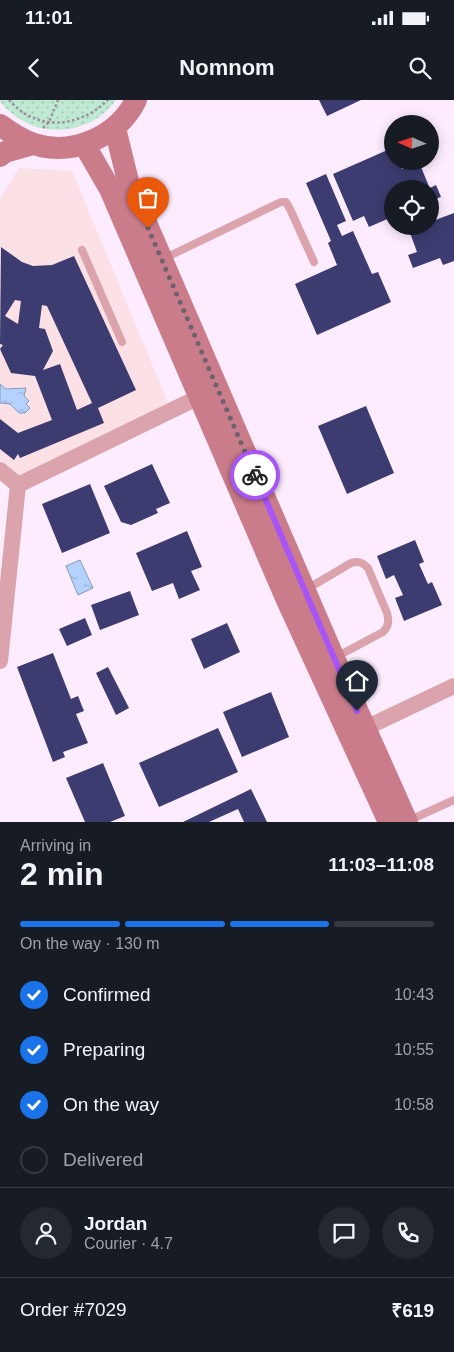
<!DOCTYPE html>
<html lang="en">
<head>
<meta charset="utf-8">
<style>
  body { margin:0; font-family:Arial,sans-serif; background:#242831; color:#f1f3f6; height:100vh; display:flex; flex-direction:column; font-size:19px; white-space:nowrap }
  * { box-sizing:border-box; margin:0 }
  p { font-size:16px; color:#9ea1a6 }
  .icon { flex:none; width:28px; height:28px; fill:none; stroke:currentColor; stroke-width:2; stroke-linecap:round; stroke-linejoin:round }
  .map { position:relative; height:722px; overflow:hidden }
  .panel { display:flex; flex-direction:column; background:#171b24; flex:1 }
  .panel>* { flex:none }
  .needle { width:32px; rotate:273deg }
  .buttons { position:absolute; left:384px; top:15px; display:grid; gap:10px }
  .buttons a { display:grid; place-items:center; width:55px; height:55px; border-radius:50%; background:#171b24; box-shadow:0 2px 12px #0003; font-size:25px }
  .pin { position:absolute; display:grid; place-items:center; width:42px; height:42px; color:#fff; margin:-51px -21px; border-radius:50% 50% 50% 0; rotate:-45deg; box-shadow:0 0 5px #0007 }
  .pin .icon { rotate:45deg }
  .courier { position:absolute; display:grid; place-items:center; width:50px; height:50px; margin:-25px; border:4px solid #a855f7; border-radius:50%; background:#fff; color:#222; box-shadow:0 1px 6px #0007 }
  .summary em { font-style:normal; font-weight:700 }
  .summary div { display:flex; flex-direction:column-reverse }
  .summary { display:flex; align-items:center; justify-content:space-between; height:85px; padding:0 20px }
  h1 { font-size:32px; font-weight:700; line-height:38px }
  .bar { display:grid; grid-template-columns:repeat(4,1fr); gap:8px 5px; align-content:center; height:60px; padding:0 20px }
  .bar i { height:6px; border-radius:4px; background:#363941 }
  .bar .active { background:#1a73e8 }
  .bar p { grid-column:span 4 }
  .line { display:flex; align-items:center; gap:12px; padding:0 20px; border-top:1px solid #363941 }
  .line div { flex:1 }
  .round { display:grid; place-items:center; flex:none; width:52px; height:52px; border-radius:26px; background:#242831 }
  ol { padding:0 20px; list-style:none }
  li { display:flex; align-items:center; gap:15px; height:55px }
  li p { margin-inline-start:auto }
  li .icon { padding:5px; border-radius:50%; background:#1a73e8; color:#fff; stroke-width:4 }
  li:last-child { color:#9ea1a6 }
  li i { width:28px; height:28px; border:2px solid #363941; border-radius:50% }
  .status { display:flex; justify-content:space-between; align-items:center; height:35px; padding:0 25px; background:#171b24; direction:ltr }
  .status svg { height:14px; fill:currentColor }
  header { display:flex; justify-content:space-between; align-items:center; height:65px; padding:0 20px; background:#171b24; font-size:22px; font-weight:700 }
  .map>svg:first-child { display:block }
  .commercial { fill:#fbe0e5 }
  .park { fill:url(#park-dots) }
  .water { fill:url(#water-ripples); stroke:#8799ba }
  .building { fill:#3c3c70; fill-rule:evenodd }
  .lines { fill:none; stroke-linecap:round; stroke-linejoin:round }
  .path { stroke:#9a8f9b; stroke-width:2.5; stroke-dasharray:2.5 2.5; stroke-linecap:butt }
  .service { stroke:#dba3ac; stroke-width:8 }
  .minor { stroke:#dba3ac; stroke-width:16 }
  .secondary { stroke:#cb7c8b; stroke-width:22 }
  .done { stroke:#6b626c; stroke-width:5; stroke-dasharray:0 9 }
  .route { stroke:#a855f7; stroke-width:6 }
</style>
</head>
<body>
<div class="status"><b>11:01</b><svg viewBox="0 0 49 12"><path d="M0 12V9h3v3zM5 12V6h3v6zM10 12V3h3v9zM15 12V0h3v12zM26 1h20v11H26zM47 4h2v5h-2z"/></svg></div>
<header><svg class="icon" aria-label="back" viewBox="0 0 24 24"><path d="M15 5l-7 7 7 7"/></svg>Nomnom<svg class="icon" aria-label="search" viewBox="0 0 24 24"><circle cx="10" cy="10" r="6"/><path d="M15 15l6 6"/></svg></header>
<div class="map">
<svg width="454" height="722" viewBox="0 0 454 722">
  <defs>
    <pattern id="park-dots" width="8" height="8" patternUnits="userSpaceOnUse" patternTransform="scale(1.25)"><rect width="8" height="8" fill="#bfe9d3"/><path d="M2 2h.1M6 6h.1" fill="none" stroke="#a4c7b5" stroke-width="1.8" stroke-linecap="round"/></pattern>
    <pattern id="water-ripples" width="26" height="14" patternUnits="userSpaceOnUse" patternTransform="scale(1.25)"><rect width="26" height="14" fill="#b5d1fe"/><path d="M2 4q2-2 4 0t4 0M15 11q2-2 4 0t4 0" fill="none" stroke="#9bb3d9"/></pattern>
  </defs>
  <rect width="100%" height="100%" fill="#fcecfe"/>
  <path class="commercial" d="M19,68l53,3 98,237 -150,68 -20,-17v-260z"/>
  <path class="park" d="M0,0h116c-22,33 -73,40 -103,14 -5,-4 -11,-8 -13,-14z"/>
  <g class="water">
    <path d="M0,284l6,5 20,-1 -2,8 5,5 -3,3 4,4 -5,5h-6l-9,-9 -10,-1z"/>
    <path d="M80,460l13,28 -15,7 -12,-29z"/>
  </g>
  <g class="building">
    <path d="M319,0h42l-34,16z"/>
    <path d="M392,48v13h6l4,8 17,-7 11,27h-38v28l-23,10 -5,-11 -11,5 -20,-47z"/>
    <path d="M326,74l20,47 -9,4 5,11 11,-5 19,43 6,-2 13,30 -74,33 -22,-51 42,-19 -9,-22 3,-2 -25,-58z"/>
    <path d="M436,85l5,12 -11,4v-13z"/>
    <path d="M454,113v48l-11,4 -3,-7 -27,10 -5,-13 9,-3 -8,-22 10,-4h11v-4z"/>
    <path d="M1,147l21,15 11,4 19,-1 22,-9 62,134 -38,18 6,15 -84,35 -2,-4 -4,6 -14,-11v-30l18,14 34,-13 -17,-44 -24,-3 -11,-24 3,-4 -3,-1zM15,200l6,1 -3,23 -13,-8zM42,205l5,1 45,97 -15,7 -17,-46 -17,6 10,-19 -8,-22 -6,-1z"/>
    <path d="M366,306l28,67 -47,21 -29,-68z"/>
    <path d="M152,364l18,39 -14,6 2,4 -27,12 -10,-3 -17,-36z"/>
    <path d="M90,384l20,49 -48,20 -20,-49z"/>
    <path d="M187,431l15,36 -11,4 9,19 -21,9 -6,-16 -21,8 -16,-38z"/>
    <path d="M415,440l9,22 -5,2 9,20 4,-2 10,23 -38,16 -9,-23 8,-3 -9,-20 -8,4 -9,-23z"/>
    <path d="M130,491l9,24 -39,15 -9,-25z"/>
    <path d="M85,518l7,17 -25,11 -8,-17z"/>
    <path d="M227,523l13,29 -36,17 -13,-30z"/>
    <path d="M53,553l18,46 7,-3 6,15 -8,3 12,29 -25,9 2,5 -12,5 -36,-95z"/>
    <path d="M108,567l21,41 -13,7 -20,-42z"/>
    <path d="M271,592l18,45 -47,20 -19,-45z"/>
    <path d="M218,628l20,44 -79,35 -20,-44z"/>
    <path d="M103,663l22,53 -15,6h-25l-19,-44z"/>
    <path d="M251,689l16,33h-23l-6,-13 -29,13h-26z"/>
  </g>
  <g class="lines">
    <g class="path">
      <path d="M9,0c28,32 70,28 99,0"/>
      <path d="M43,28l6,-6 9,-22"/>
    </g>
    <g class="service">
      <path d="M82,150l40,92"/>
      <path d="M165,158l116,-56h5l4,7 24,53"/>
      <path d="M307,489l44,-26c8,-2 11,-1 17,5l19,45c2,8 2,13 -4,19l-47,25"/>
      <path d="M408,721l46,-21"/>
    </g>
    <g class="minor">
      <path d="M0,370l18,15 -18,176"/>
      <path d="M18,385l181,-88"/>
      <path d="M355,633l99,-47"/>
    </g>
    <g class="secondary">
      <path d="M0,25c11,8 21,15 34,19 39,13 84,-8 102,-44"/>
      <path d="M115,28l13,53 206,477 73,164"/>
      <path d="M84,44l26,45 176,409 103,224"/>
      <path d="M0,56l5,-4 28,-8"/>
    </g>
  </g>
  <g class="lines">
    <path class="done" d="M148,128l107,247"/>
    <path class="route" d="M255,375l102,236"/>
  </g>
</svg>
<div class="buttons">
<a><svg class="needle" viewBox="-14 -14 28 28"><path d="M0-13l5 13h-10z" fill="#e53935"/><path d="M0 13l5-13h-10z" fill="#9ea1a6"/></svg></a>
<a><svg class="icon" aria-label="locate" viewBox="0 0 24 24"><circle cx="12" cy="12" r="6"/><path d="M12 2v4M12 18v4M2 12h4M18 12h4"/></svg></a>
</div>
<div class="pin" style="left:148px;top:128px;background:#ea580c"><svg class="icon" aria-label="bag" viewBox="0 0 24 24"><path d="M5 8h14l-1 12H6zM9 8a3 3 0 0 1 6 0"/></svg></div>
<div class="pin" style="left:357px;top:611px;background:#1f2937"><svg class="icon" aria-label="home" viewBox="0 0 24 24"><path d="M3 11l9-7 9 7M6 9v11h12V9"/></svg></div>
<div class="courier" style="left:255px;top:375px"><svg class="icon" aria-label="bike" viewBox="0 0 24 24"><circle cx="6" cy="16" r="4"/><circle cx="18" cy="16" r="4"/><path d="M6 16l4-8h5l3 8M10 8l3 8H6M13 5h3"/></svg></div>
</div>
<section class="panel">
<div class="summary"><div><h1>2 min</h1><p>Arriving in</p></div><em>11:03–11:08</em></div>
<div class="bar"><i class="active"></i><i class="active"></i><i class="active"></i><i></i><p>On the way · 130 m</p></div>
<ol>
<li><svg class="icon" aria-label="check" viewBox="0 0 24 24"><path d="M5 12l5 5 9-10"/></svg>Confirmed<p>10:43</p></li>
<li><svg class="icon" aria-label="check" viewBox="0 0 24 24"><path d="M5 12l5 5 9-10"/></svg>Preparing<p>10:55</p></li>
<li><svg class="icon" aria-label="check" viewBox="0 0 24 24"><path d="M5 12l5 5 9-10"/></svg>On the way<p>10:58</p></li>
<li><i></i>Delivered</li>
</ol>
<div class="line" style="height:90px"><a class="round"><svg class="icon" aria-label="person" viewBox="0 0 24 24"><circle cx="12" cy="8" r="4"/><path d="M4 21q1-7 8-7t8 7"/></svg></a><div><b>Jordan</b><p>Courier · 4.7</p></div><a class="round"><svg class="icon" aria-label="chat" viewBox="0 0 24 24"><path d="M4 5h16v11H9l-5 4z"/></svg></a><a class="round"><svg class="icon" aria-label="phone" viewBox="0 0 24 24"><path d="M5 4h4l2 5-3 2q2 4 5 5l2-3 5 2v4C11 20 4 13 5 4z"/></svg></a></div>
<div class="line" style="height:65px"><div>Order #7029</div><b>₹619</b></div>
</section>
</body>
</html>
